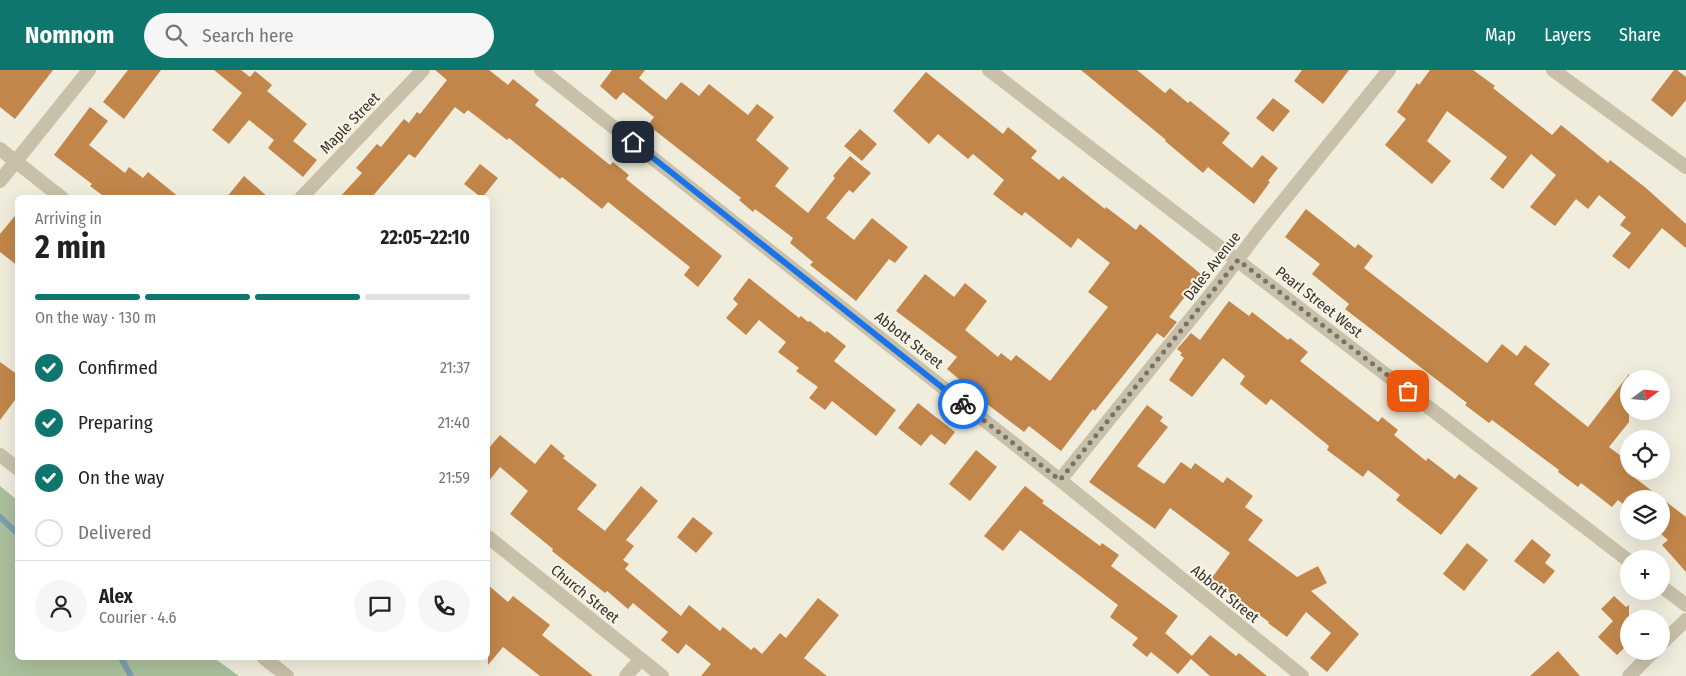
<!DOCTYPE html>
<html lang="en">
<head>
<meta charset="utf-8">
<style>
  body { margin:0; font-family:"Fira Sans Condensed",sans-serif; background:#f6f6f6; color:#222; height:100vh; display:flex; flex-direction:column; font-size:19px; white-space:nowrap }
  * { box-sizing:border-box; margin:0 }
  p { font-size:16px; color:#767676 }
  .icon { flex:none; width:28px; height:28px; fill:none; stroke:currentColor; stroke-width:2; stroke-linecap:round; stroke-linejoin:round }
  .map { position:relative; flex:1; overflow:hidden }
  .sheet { position:absolute; left:15px; top:125px; width:475px; height:465px; display:flex; flex-direction:column; background:#fff; border-radius:8px; box-shadow:0 5px 20px #0002 }
  .sheet>* { flex:none }
  .needle { width:32px; rotate:74deg }
  .controls { position:absolute; left:1620px; top:300px; display:grid; gap:10px }
  .controls a { display:grid; place-items:center; width:50px; height:50px; border-radius:50%; background:#fff; box-shadow:0 5px 20px #0002; font-size:25px }
  .pin { position:absolute; display:grid; place-items:center; width:42px; height:42px; color:#fff; margin:-21px; border-radius:10px; box-shadow:0 2px 8px #0006 }
  .courier { position:absolute; display:grid; place-items:center; width:50px; height:50px; margin:-25px; border:4px solid #1a73e8; border-radius:50%; background:#fff; color:#222; box-shadow:0 1px 6px #0007 }
  .head em { font-style:normal; font-weight:700 }
  .head div { display:flex; flex-direction:column-reverse }
  .head { display:flex; align-items:center; justify-content:space-between; height:85px; padding:0 20px }
  h1 { font-size:32px; font-weight:700; line-height:38px }
  .bar { display:grid; grid-template-columns:repeat(4,1fr); gap:8px 5px; align-content:center; height:60px; padding:0 20px }
  .bar i { height:6px; border-radius:4px; background:#e0e0e0 }
  .bar .on { background:#0f766e }
  .bar p { grid-column:span 4 }
  .line { display:flex; align-items:center; gap:12px; padding:0 20px; border-top:1px solid #e0e0e0 }
  .line div { flex:1 }
  .round { display:grid; place-items:center; flex:none; width:52px; height:52px; border-radius:26px; background:#f6f6f6 }
  ol { padding:0 20px; list-style:none }
  li { display:flex; align-items:center; gap:15px; height:55px }
  li p { margin-inline-start:auto }
  li .icon { padding:5px; border-radius:50%; background:#0f766e; color:#fff; stroke-width:4 }
  li:last-child { color:#767676 }
  li i { width:28px; height:28px; border:2px solid #e0e0e0; border-radius:50% }
  header { display:flex; align-items:center; gap:30px; box-sizing:border-box; height:70px; padding:0 25px; background:#0f766e; color:#fff }
  header strong { font-size:24px }
  nav { display:flex; gap:28px; margin-inline-start:auto; font-size:18px }
  .search { width:350px; height:45px; background:#f6f6f6; display:flex; align-items:center; gap:12px; box-sizing:border-box; padding:0 18px; border-radius:28px; color:#767676; font-size:19px }
  .map>svg:first-child { display:block }
  .green { fill:#abc09d }
  .lines { fill:none; stroke-linecap:round; stroke-linejoin:round }
  .stream { stroke:#7c9fae; stroke-width:6 }
  .building { fill:#c2864a }
  .minor { stroke:#c9c0a9; stroke-width:14 }
  .tertiary { stroke:#c9c0a9; stroke-width:14 }
  .done { stroke:#787268; stroke-width:5; stroke-dasharray:0 9 }
  .route { stroke:#1a73e8; stroke-width:6 }
  .labels { text-anchor:middle; stroke-width:4; stroke-linejoin:round; paint-order:stroke }
  .street-label { font-size:15px; fill:#373029; stroke:#f9f6e9 }
</style>
</head>
<body>
<header>
<strong>Nomnom</strong>
<div class="search"><svg class="icon" aria-label="search" viewBox="0 0 24 24"><circle cx="10" cy="10" r="6"/><path d="M15 15l6 6"/></svg>Search here</div>
<nav><a>Map</a><a>Layers</a><a>Share</a></nav>
</header>
<div class="map">
<svg width="1686" height="606" viewBox="0 0 1686 606">
  <rect width="100%" height="100%" fill="#f1eddd"/>
  <path class="green" d="M0,416l17,14 1,158h196l25,18h-239z"/>
  <g class="lines">
    <g class="stream">
      <path d="M0,447l18,17"/>
      <path d="M121,588l10,18"/>
    </g>
  </g>
  <g class="building">
    <path d="M0,0h53l-38,49 -15,-12z"/>
    <path d="M128,0h33l-37,49 -21,-17z"/>
    <path d="M214,0h27l9,7 5,-6 17,14 -5,6 40,33 -14,17 24,19 -14,17 -35,-29 6,-8 -25,-20 -20,24 -17,-14 30,-37z"/>
    <path d="M435,0h54l19,15 5,-6 26,21 -4,5 75,60 3,-3 16,13 -3,4 96,77 -24,31 -14,-12 6,-8 -82,-65 -6,7 -40,-32 -2,2 -51,-41 -2,2 -39,-30 -4,4 -9,-7 -40,51 -6,-4 -38,44h-32l23,-25 -6,-5 21,-24 4,3 23,-28 5,4 8,-11 3,2 27,-34z"/>
    <path d="M612,0h33l-6,8 27,22 15,-18 18,14 10,-12 39,31 9,-11 17,13 -18,23 33,28 -14,18 33,27 27,-35 -2,-2 17,-20 21,17 -18,20 -4,-3 -23,28 28,22 18,-22 36,29 -13,16 -6,-4 -33,42 -46,-36 3,-3 -23,-19 3,-5 -38,-29 -2,3 -14,-12 2,-2 -93,-73 6,-8 -31,-25 -7,8 -16,-14z"/>
    <path d="M1081,0h56l28,23 5,-5 18,15 2,-2 40,32 -8,10 30,25 10,-13 16,13 -10,13 2,1 -16,22 -46,-37 -5,6 -38,-32 1,-1z"/>
    <path d="M1302,0h47l-26,34 -29,-23z"/>
    <path d="M1430,0h43l22,16 -2,2 59,47 9,-10 47,38 2,-3 36,28 40,36v24l-24,-20 -33,41 -17,-13 19,-23 -11,-8 6,-8 -27,-22 -11,14 -12,-10 -21,27 -25,-19 26,-32 -25,-21 -28,35 -13,-10 17,-22 -60,-46 -20,30 24,20 -19,23 -47,-39 21,-26 -9,-7 20,-29 2,2z"/>
    <path d="M1674,0h3l9,7v23l-14,17 -21,-17z"/>
    <path d="M926,2l77,62 5,-7 29,24 -6,7 28,22 4,-4 42,33 1,-2 30,23 4,-6 62,51 -33,42 8,5 -13,16 -7,-5 -62,78 -2,-2 -32,42 -32,-25 -5,6 -53,-40 1,-2 -25,-21 10,-12 -61,-46 29,-37 29,23 11,-14 22,18 -22,29 33,27 3,-4 10,8 5,-6 34,26 58,-74 -20,-15 22,-29 -32,-25 -7,10 -46,-36 -3,4 -29,-22 11,-14 -31,-26 -5,5 -30,-25 -9,10 -36,-33z"/>
    <path d="M1273,28l17,13 -17,21 -17,-14z"/>
    <path d="M90,37l18,14 -19,24 36,28 4,-6 14,11 5,-6 32,26h-74l-16,-12 2,-2 -38,-29z"/>
    <path d="M860,59l17,15 -15,17 -18,-15z"/>
    <path d="M480,94l18,14 -16,20 -18,-14z"/>
    <path d="M244,106l25,22h-43z"/>
    <path d="M1306,139l49,39 3,-4 15,12 -9,12 123,95 15,-19 15,12 8,-11 25,19 -16,20 54,43 41,-53v48l-20,25 20,15v9h11l-5,7 51,39v55l-24,-27 6,-5 -7,-6v-35h-32v10l-11,-9 -6,7 -31,-24 -3,4 -20,-15 1,-2 -67,-50 -3,3 -24,-18 2,-2 -122,-94 4,-5 -37,-30 8,-10 -35,-27z"/>
    <path d="M18,142v54l-18,-14v-18z"/>
    <path d="M749,208l50,40 2,-2 7,6 2,-1 15,12 2,-2 19,15 -12,15 62,49 -20,26 -44,-35 -7,9 -16,-12 9,-11 -22,-16 3,-3 -21,-16 8,-10 -27,-22 -13,15 -20,-17 12,-14 -5,-5z"/>
    <path d="M1229,231l20,15 3,-4 36,28 2,-2 18,14 -8,9 78,61 4,-5 16,13 -4,5 32,26 2,-3 27,21 4,-5 19,14 -37,47 -45,-35 4,-5 -32,-25 -5,7 -36,-27 2,-4 -58,-47 -5,6 -26,-21 5,-8 -22,-18 -31,39 -23,-17 15,-22 -4,-3 2,-2 -5,-4 14,-16 9,7z"/>
    <path d="M0,292l18,13v21l-18,24z"/>
    <path d="M918,333l37,29 -10,13 -14,-11 -10,12 -23,-18z"/>
    <path d="M1147,335l16,12 -3,4 8,6 -31,39 27,18 17,-22 10,7 4,-6 28,20 4,-6 26,19 -8,11 18,13 -15,20 49,37 21,-11 9,17 -16,8 48,43 -32,38 -17,-14 21,-25 -25,-21 -19,25 -19,-14 1,-1 -58,-43 19,-26 -60,-45 -15,21 -66,-47z"/>
    <path d="M500,365l35,29 16,-20 14,12 -2,2 34,27 -20,24 28,22 36,-45 17,15 -32,39 8,6 -11,14 6,4 -4,5 56,47 8,-11 31,26 3,-4 28,23 3,-3 8,7 18,-21 6,5 32,-40 21,17 -35,43 23,18h-126l10,-12 -25,-20 -8,10 -17,-14 7,-8 -35,-29 -5,6 -21,-18 -2,2 -53,-42 1,-2 -43,-35 18,-23 -28,-24 -12,15v-33z"/>
    <path d="M976,380l21,17 -27,34 -21,-17z"/>
    <path d="M1025,416l19,15 -2,2 58,43 2,-3 17,12 -8,11 67,50 -13,17 27,23 18,-21 26,21 3,-3 28,23h-57l-19,-17 -13,15 -27,-22 -4,5 -15,-12 6,-7 -28,-21 8,-12 -98,-75 -17,21 -19,-15z"/>
    <path d="M693,447l20,16 -17,20 -19,-16z"/>
    <path d="M1532,469l19,16 -6,8 10,8 -11,13 -30,-23z"/>
    <path d="M1467,473l21,17 -24,31 -21,-17z"/>
    <path d="M488,515l20,17 5,-6 37,29 -8,10 51,41h-53l-37,-29 -15,18z"/>
    <path d="M1614,526l12,11 3,-2v38l-12,12 -19,-18 15,-16 -12,-12z"/>
    <path d="M1558,581l22,25h-50z"/>
  </g>
  <g class="lines">
    <g class="minor">
      <path d="M541,0l519,410 242,196"/>
      <path d="M989,0l640,491"/>
      <path d="M1553,0l133,97"/>
      <path d="M0,79l62,49"/>
      <path d="M0,111l89,-111"/>
      <path d="M301,128l122,-128"/>
      <path d="M0,385l18,14"/>
      <path d="M1060,410l159,-196 40,-53 130,-161"/>
      <path d="M488,467l174,139"/>
      <path d="M1661,516l25,19"/>
      <path d="M264,588l23,18"/>
      <path d="M626,606l15,-17"/>
    </g>
    <g class="tertiary">
      <path d="M1661,574l25,-24"/>
      <path d="M1629,606l25,-25"/>
    </g>
  </g>
  <g class="lines">
    <path class="done" d="M963,334l97,76 178,-220 170,131"/>
    <path class="route" d="M633,72l330,262"/>
  </g>
  <g class="labels">
    <g class="street-label">
      <text transform="translate(350 53) rotate(-46)" y="5">Maple Street</text>
      <text transform="translate(1212 196) rotate(-52)" y="5">Dales Avenue</text>
      <text transform="translate(1319 232) rotate(38)" y="5">Pearl Street West</text>
      <text transform="translate(909 270) rotate(38)" y="5">Abbott Street</text>
      <text transform="translate(585 524) rotate(39)" y="5">Church Street</text>
      <text transform="translate(1225 524) rotate(39)" y="5">Abbott Street</text>
    </g>
  </g>
</svg>
<div class="controls">
<a><svg class="needle" viewBox="-14 -14 28 28"><path d="M0-13l5 13h-10z" fill="#e53935"/><path d="M0 13l5-13h-10z" fill="#767676"/></svg></a>
<a><svg class="icon" aria-label="locate" viewBox="0 0 24 24"><circle cx="12" cy="12" r="6"/><path d="M12 2v4M12 18v4M2 12h4M18 12h4"/></svg></a>
<a><svg class="icon" aria-label="layers" viewBox="0 0 24 24"><path d="M12 4l9 5-9 5-9-5zM3 14l9 5 9-5"/></svg></a>
<a>+</a>
<a>−</a>
</div>
<div class="pin" style="left:1408px;top:321px;background:#ea580c"><svg class="icon" aria-label="bag" viewBox="0 0 24 24"><path d="M5 8h14l-1 12H6zM9 8a3 3 0 0 1 6 0"/></svg></div>
<div class="pin" style="left:633px;top:72px;background:#1f2937"><svg class="icon" aria-label="home" viewBox="0 0 24 24"><path d="M3 11l9-7 9 7M6 9v11h12V9"/></svg></div>
<div class="courier" style="left:963px;top:334px"><svg class="icon" aria-label="bike" viewBox="0 0 24 24"><circle cx="6" cy="16" r="4"/><circle cx="18" cy="16" r="4"/><path d="M6 16l4-8h5l3 8M10 8l3 8H6M13 5h3"/></svg></div>
<section class="sheet">
<div class="head"><div><h1>2 min</h1><p>Arriving in</p></div><em>22:05–22:10</em></div>
<div class="bar"><i class="on"></i><i class="on"></i><i class="on"></i><i></i><p>On the way · 130 m</p></div>
<ol>
<li><svg class="icon" aria-label="check" viewBox="0 0 24 24"><path d="M5 12l5 5 9-10"/></svg>Confirmed<p>21:37</p></li>
<li><svg class="icon" aria-label="check" viewBox="0 0 24 24"><path d="M5 12l5 5 9-10"/></svg>Preparing<p>21:40</p></li>
<li><svg class="icon" aria-label="check" viewBox="0 0 24 24"><path d="M5 12l5 5 9-10"/></svg>On the way<p>21:59</p></li>
<li><i></i>Delivered</li>
</ol>
<div class="line" style="height:90px"><a class="round"><svg class="icon" aria-label="person" viewBox="0 0 24 24"><circle cx="12" cy="8" r="4"/><path d="M4 21q1-7 8-7t8 7"/></svg></a><div><b>Alex</b><p>Courier · 4.6</p></div><a class="round"><svg class="icon" aria-label="chat" viewBox="0 0 24 24"><path d="M4 5h16v11H9l-5 4z"/></svg></a><a class="round"><svg class="icon" aria-label="phone" viewBox="0 0 24 24"><path d="M5 4h4l2 5-3 2q2 4 5 5l2-3 5 2v4C11 20 4 13 5 4z"/></svg></a></div>
</section>
</div>
</body>
</html>
